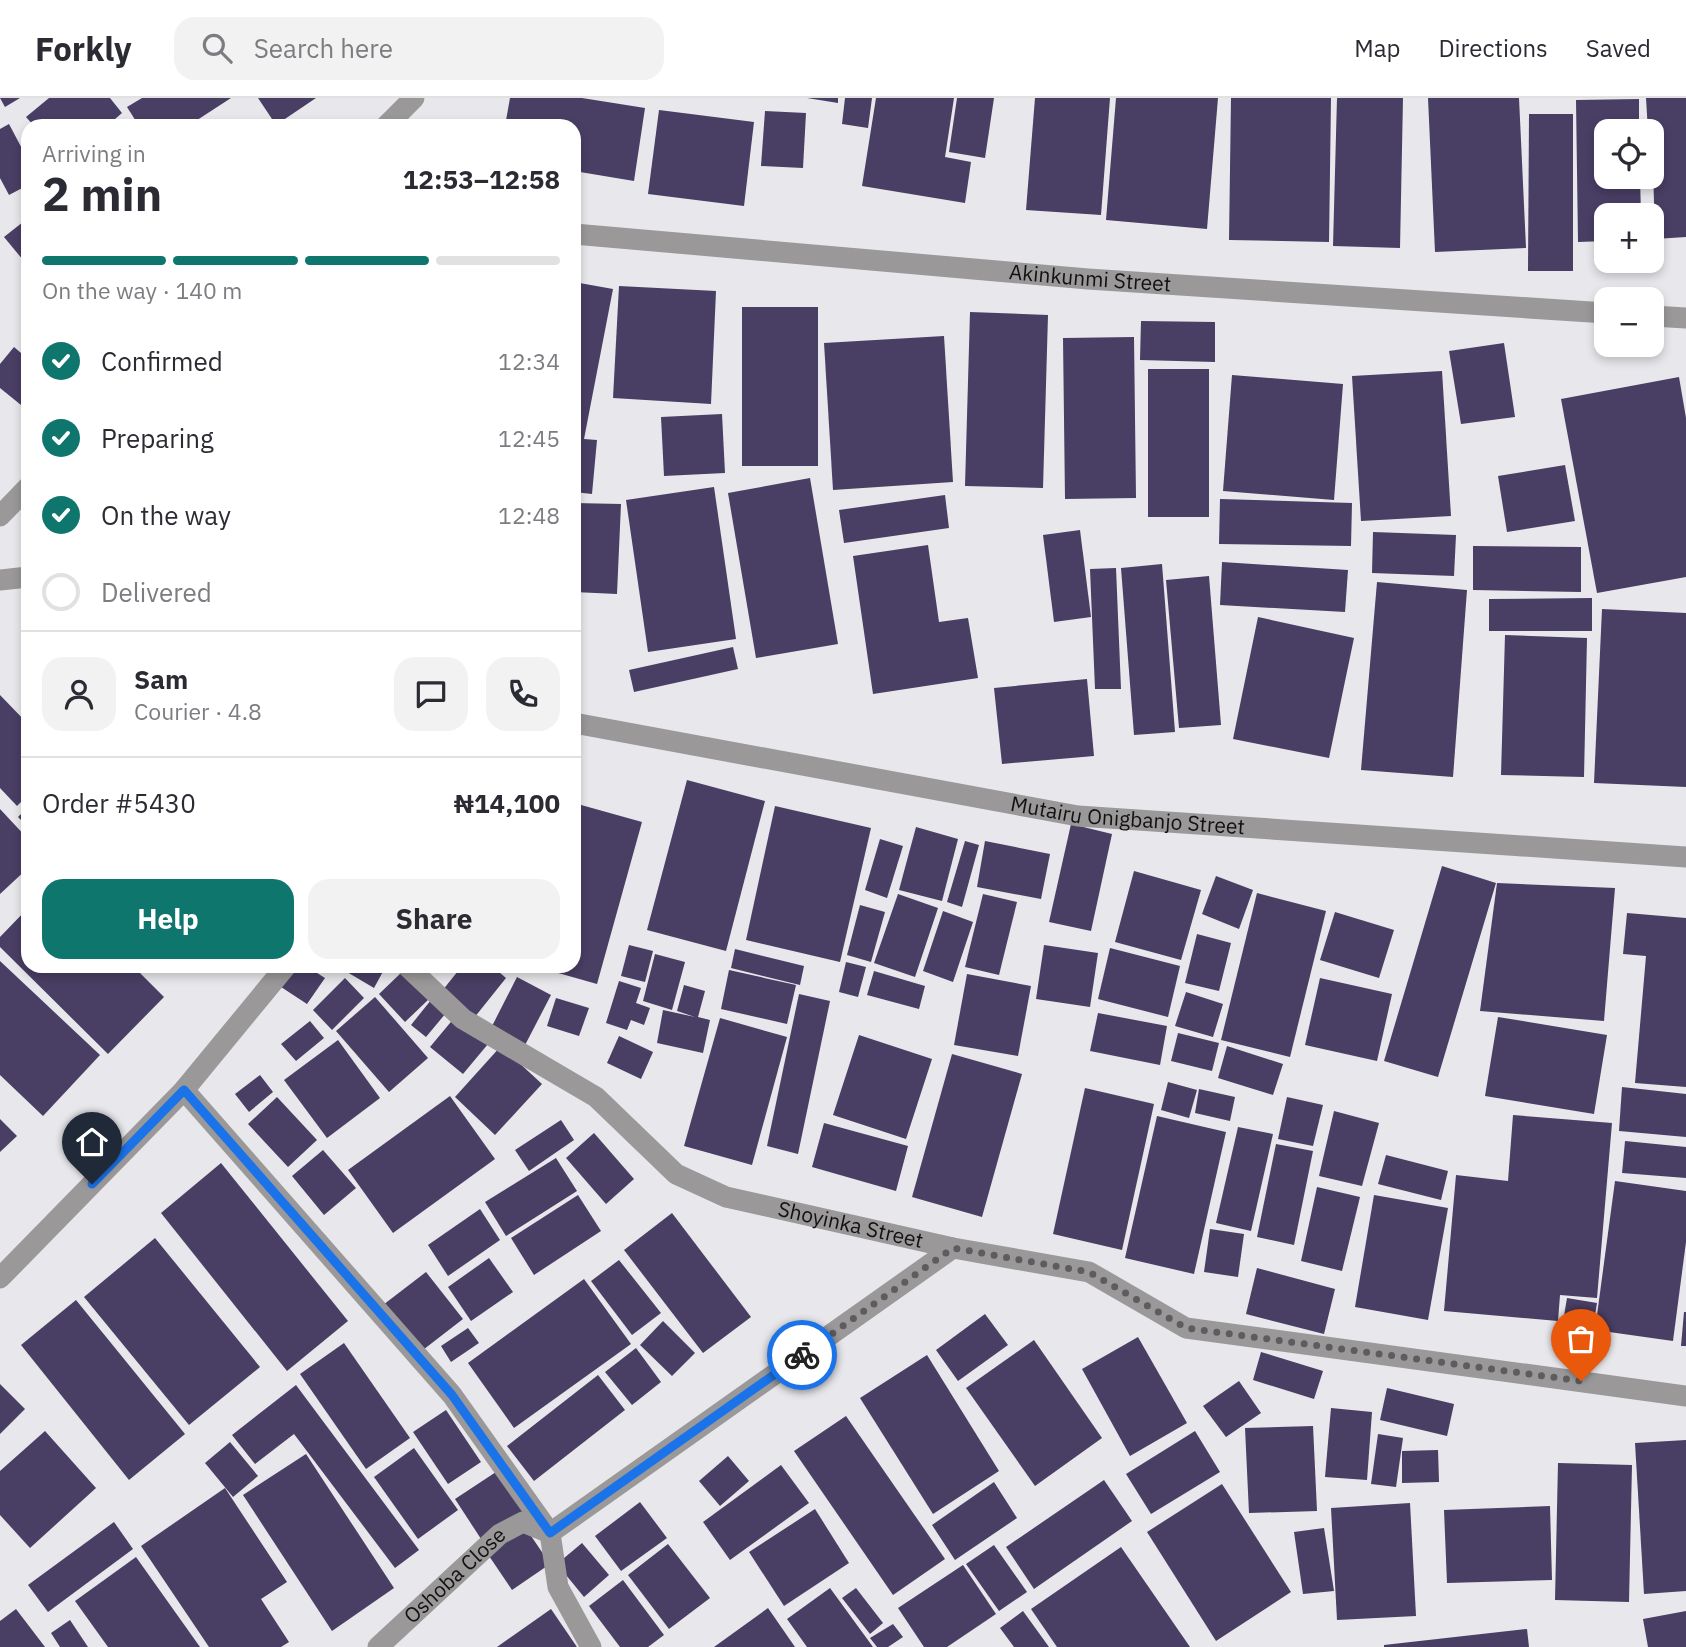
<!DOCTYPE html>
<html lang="en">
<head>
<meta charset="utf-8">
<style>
  body { margin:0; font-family:"IBM Plex Sans",sans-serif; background:#f2f2f3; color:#2b2b33; height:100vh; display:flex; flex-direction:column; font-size:26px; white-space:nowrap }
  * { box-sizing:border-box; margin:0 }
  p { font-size:23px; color:#7c7c81 }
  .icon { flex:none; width:38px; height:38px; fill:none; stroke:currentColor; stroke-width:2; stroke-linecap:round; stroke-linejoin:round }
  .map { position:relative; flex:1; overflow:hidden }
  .details { position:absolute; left:21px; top:21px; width:560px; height:854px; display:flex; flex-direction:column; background:#fff; border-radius:21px; box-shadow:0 4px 10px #0003 }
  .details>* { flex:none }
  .buttons { position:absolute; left:1594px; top:21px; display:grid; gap:14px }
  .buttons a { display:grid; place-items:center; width:70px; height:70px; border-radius:14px; background:#fff; box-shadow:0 4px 10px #0003; font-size:35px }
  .pin { position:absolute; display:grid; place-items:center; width:60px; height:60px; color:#fff; margin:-72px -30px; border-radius:50% 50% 50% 0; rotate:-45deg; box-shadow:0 0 7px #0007 }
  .pin .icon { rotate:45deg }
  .courier { position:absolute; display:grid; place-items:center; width:70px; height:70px; margin:-35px; border:5px solid #1a73e8; border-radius:50%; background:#fff; color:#222; box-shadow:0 2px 9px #0007 }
  .summary em { font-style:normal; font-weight:800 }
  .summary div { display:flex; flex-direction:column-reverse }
  .summary { display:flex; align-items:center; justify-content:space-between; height:119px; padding:0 21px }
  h1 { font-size:46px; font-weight:800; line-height:52px }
  .bar { display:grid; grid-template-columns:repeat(4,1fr); gap:10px 7px; align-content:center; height:84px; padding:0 21px }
  .bar i { height:9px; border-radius:5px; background:#e1e1e2 }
  .bar .current { background:#0f766e }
  .bar p { grid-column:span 4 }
  .line { display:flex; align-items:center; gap:18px; padding:0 21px; border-top:2px solid #e1e1e2 }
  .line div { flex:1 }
  .round { display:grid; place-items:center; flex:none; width:74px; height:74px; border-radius:21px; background:#f2f2f3 }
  ol { padding:0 21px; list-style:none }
  li { display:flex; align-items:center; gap:21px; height:77px }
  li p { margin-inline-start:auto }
  li .icon { padding:7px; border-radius:50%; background:#0f766e; color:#fff; stroke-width:4 }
  li:last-child { color:#7c7c81 }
  li i { width:38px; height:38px; border:4px solid #e1e1e2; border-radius:50% }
  .primary-button { display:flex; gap:14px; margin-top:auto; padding:14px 21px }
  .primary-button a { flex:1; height:80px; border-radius:21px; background:#0f766e; color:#fff; font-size:28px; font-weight:800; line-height:80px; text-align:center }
  .primary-button a+a { background:#f2f2f3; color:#2b2b33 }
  header { display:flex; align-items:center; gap:42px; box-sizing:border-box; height:98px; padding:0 35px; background:#fff; border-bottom:2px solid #e1e1e2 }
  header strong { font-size:33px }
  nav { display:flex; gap:38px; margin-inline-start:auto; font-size:24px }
  .search { width:490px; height:63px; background:#f2f2f3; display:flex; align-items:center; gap:18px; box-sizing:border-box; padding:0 24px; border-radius:21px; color:#7c7c81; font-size:26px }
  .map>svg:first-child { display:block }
  .building { fill:#493e64 }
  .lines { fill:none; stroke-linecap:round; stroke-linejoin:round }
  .street { stroke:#9a9898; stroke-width:21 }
  .done { stroke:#5d5d5f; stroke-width:7; stroke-dasharray:0 12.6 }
  .route { stroke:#1a73e8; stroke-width:9 }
  .labels { text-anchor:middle; stroke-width:7; stroke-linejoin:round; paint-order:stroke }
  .street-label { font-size:21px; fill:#121213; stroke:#f5f5f8 }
</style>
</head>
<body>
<header>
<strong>Forkly</strong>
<div class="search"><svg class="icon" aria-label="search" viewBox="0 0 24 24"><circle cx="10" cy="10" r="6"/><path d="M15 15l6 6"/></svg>Search here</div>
<nav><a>Map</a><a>Directions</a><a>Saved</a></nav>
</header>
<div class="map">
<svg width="1686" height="1549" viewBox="0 0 1686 1549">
  <rect width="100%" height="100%" fill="#e8e7eb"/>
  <g class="building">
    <path d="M0,0h20l-15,9z"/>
    <path d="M49,0h61l12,15 -15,13h-73l-8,-9z"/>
    <path d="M142,0h89l-43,28h-49l-12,-19z"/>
    <path d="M258,0h58l-40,27z"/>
    <path d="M510,0h72l63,10 -11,73 -60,-10v-45h-69z"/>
    <path d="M807,0h31v5z"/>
    <path d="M845,0h27l-4,30 -26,-4z"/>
    <path d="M876,0h78l-9,59 26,5 -6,41 -103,-17z"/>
    <path d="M957,0h37l-9,60 -36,-6z"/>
    <path d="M1035,0h75l-9,117 -75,-5z"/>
    <path d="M1116,0h102l-11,131 -101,-9z"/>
    <path d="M1231,0h100l-2,144 -100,-2z"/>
    <path d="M1337,0h66l-3,150 -67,-2z"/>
    <path d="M1428,0h91l7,150 -91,4z"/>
    <path d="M1646,0h40v139l-31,2 -3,-108h-4z"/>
    <path d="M1639,1v32h-33v46h34l1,38h-35v26l-28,1 -2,-142z"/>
    <path d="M659,12l95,12 -10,84 -96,-12z"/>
    <path d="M765,13l41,2 -3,55 -42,-2z"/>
    <path d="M1529,16h44v157h-45z"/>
    <path d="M9,26l19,36v25l-19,10 -9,-17v-49z"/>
    <path d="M28,120v48l-24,-29z"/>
    <path d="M574,184l39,7 -29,150 13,1 -5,54 -18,-2z"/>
    <path d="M619,188l97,5 -5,113 -98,-6z"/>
    <rect x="742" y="209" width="76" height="159"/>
    <path d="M970,214l78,3 -5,173 -78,-2z"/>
    <path d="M1141,223l74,1v40l-75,-2z"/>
    <path d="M944,238l9,146 -120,8 -9,-147z"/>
    <path d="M1134,239l2,161 -71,1 -2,-161z"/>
    <path d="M1504,245l11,74 -54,7 -12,-73z"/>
    <path d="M14,249l14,12v38l-7,8 -21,-17v-24z"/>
    <rect x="1148" y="271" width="61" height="148"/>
    <path d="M1442,273l9,145 -90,5 -9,-145z"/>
    <path d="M1232,277l111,9 -9,116 -111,-9z"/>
    <path d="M1679,279l7,41v159l-89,16 -36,-194z"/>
    <path d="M722,316l3,59 -61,3 -3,-59z"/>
    <path d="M1565,367l10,56 -68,11 -9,-56z"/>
    <path d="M810,380l28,166 -82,14 -28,-165z"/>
    <path d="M714,389l22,152 -88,13 -22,-152z"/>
    <path d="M945,397l4,33 -105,15 -5,-33z"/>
    <path d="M1220,401l132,4 -1,43 -132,-2z"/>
    <path d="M574,405l47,1 -4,90 -43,-2 4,-69h-4z"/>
    <path d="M1080,432l11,87 -37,5 -11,-87z"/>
    <path d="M1373,434l83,3 -2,41 -82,-3z"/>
    <path d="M928,447l11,77 29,-4 10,60 -105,16 -20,-138z"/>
    <path d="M1473,448l108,1v45l-108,-2z"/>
    <path d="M1222,464l126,8 -3,42 -125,-7z"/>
    <path d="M1162,466l13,168 -41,3 -13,-167z"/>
    <path d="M1116,470l5,121h-26l-5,-120z"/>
    <path d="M1209,478l12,149 -42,3 -13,-148z"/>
    <path d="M1377,484l90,8 -14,187 -92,-7z"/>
    <path d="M1592,500v33h-103v-32z"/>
    <path d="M1602,511l84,4v174l-92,-4z"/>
    <path d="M1258,519l96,21 -25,120 -96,-19z"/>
    <path d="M1505,537l82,3 -3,139 -83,-2z"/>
    <path d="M733,549l5,22 -104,23 -5,-22z"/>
    <path d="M1087,581l7,77 -92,8 -8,-76z"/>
    <path d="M0,597l28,29v71l-11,11 -17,-18z"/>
    <path d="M687,682l78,21 -39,150 -79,-21z"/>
    <path d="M574,705l68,19 -45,162 -60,-17 37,-1z"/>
    <path d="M775,708l96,22 -31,134 -94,-22z"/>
    <path d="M28,709v20l-10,-10z"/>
    <path d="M0,711l28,30v29l-28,26z"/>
    <path d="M1071,726l41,10 -21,97 -42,-9z"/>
    <path d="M916,729l42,12 -16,62 -43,-11z"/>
    <path d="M880,741l23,7 -16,52 -22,-8z"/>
    <path d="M965,743l14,4 -17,62 -15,-5z"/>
    <path d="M985,743l65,13 -9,45 -64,-12z"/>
    <path d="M1442,768l54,17 -58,194 -54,-16z"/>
    <path d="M1134,773l67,19 -20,70 -66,-18z"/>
    <path d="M1216,778l37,14 -14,39 -37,-15z"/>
    <path d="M1497,785l118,5 -11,133 -124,-10z"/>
    <path d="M1257,795l69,18 -36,146 -69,-17z"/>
    <path d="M898,796l40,14 -23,69 -41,-14z"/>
    <path d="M983,796l34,8 -18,73 -34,-8z"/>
    <path d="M860,807l25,7 -14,50 -24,-7z"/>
    <path d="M28,810v58h105l31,31 -56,57 -108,-107v-10z"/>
    <path d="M943,813l30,11 -20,60 -30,-11z"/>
    <path d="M1335,814l59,18 -15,48 -59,-18z"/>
    <path d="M1627,815l59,5v169l-51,-4 11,-127 -23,-2z"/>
    <path d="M1197,836l34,9 -12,48 -34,-8z"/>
    <path d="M629,847l24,6 -8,31 -24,-6z"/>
    <path d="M1044,847l54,8 -8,54 -54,-8z"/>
    <path d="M1110,850l70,18 -12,51 -70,-18z"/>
    <path d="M735,851l69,17 -4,19 -69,-17z"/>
    <path d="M655,856l30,8 -13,48 -29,-9z"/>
    <path d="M0,863l100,94 -57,61 -43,-41z"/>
    <path d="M846,864l20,5 -8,30 -19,-5z"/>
    <path d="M290,868h16l19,12 -18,26 -29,-19z"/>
    <path d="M324,868h17l-2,6z"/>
    <path d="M351,868h35l-12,22 -27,-16z"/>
    <path d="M462,868h30l14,12 -32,40 -32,-27z"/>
    <path d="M729,872l67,15 -9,39 -66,-15z"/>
    <path d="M403,873l26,28 -24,23 -26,-28z"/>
    <path d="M874,873l51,15 -6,23 -52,-14z"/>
    <path d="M967,876l64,12 -13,70 -64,-11z"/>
    <path d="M517,879l34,18 -28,54 -34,-17z"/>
    <path d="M345,880l19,20 -32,32 -19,-20z"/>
    <path d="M1320,880l72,16 -15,67 -72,-16z"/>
    <path d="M619,883l22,7 -5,15 14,5 -6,17 -13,-5 -4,10 -21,-7z"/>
    <path d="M684,887l21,6 -7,26 12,3 -7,33 -46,-10 6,-33 32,7 -18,-6z"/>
    <path d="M1186,894l37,12 -10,33 -38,-11z"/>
    <path d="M799,896l31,7 -32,153 -31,-8z"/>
    <path d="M375,899l53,61 -39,34 -53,-61z"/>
    <path d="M556,900l33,10 -10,28 -32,-10z"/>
    <path d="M431,902l15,13 -20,24 -15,-12z"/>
    <path d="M1098,915l69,13 -7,39 -70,-14z"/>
    <path d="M455,919l33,27 -25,30 -33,-27z"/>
    <path d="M1498,919l109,18 -13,79 -109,-18z"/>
    <path d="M720,920l67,19 -35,128 -68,-19z"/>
    <path d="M310,923l14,17 -28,23 -15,-17z"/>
    <path d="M1178,935l41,10 -7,28 -41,-10z"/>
    <path d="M859,937l73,24 -26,80 -73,-24z"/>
    <path d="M619,938l34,16 -12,27 -34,-16z"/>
    <path d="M338,942l42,58 -53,40 -43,-58z"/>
    <path d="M501,948l41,38 -47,51 -40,-38z"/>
    <path d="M1227,948l56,18 -10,31 -55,-17z"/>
    <path d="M952,956l70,20 -40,143 -70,-20z"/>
    <path d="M260,977l13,17 -24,20 -14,-18z"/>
    <path d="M1168,984l29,8 -8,28 -28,-8z"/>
    <path d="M1622,989l64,7v43l-67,-6z"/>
    <path d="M1085,990l69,16 -32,146 -69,-16z"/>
    <path d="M1199,991l36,8 -5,24 -35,-8z"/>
    <path d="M450,998l45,63 -102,74 -45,-63z"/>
    <path d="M277,999l40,43 -29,27 -40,-43z"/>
    <path d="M1287,999l36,8 -10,41 -35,-7z"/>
    <path d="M1334,1013l45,12 -17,63 -43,-10z"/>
    <path d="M1513,1017l99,8 -15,175 -37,-3 -2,26 -114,-10 12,-136 52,6z"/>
    <path d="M1157,1018l69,16 -32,142 -69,-16z"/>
    <path d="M0,1021l17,17 -17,16z"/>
    <path d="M561,1022l13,20 -45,31 -14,-21z"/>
    <path d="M824,1025l84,23 -12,45 -84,-24z"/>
    <path d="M1238,1029l35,7 -22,97 -35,-8z"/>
    <path d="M594,1035l40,46 -28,25 -40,-46z"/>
    <path d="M1625,1043l61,6v31l-64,-5z"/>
    <path d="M1276,1046l37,7 -19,94 -37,-8z"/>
    <path d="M323,1052l33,38 -32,27 -32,-39z"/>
    <path d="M1386,1057l62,16 -7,29 -63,-16z"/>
    <path d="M556,1060l21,33 -71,45 -21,-34z"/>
    <path d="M221,1065l127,158 -61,50 -126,-158z"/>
    <path d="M1615,1083l71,10v51l-13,99 -78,-11z"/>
    <path d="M1317,1089l43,10 -18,74 -41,-10z"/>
    <path d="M578,1097l23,36 -67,44 -23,-37z"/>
    <path d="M1374,1097l74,13 -20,112 -73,-13z"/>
    <path d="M480,1111l20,31 -52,36 -20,-31z"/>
    <path d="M672,1115l79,104 -48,36 -79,-103z"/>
    <path d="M1210,1131l34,5 -6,43 -34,-5z"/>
    <path d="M155,1140l105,129 -71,58 -105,-128z"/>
    <path d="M489,1160l24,34 -42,29 -23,-34z"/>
    <path d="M619,1162l42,53 -29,22 -41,-54z"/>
    <path d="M1257,1170l78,21 -11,45 -78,-20z"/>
    <path d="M426,1174l37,47 -44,34 -36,-48z"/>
    <path d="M584,1181l47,65 -117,84 -46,-65z"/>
    <path d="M1567,1200l30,5 -9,54 -30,-6z"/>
    <path d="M76,1202l109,134 -56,46 -108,-135z"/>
    <path d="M1684,1214h2v34h-5z"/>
    <path d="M985,1216l23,31 -50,36 -22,-31z"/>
    <path d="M663,1223l32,32 -23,23 -32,-31z"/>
    <path d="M468,1230l11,15 -28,19 -10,-16z"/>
    <path d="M1138,1239l49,86 -57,33 -48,-87z"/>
    <path d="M1034,1242l68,98 -67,48 -69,-98z"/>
    <path d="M344,1245l66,95 -44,31 -66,-95z"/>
    <path d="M636,1250l25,34 -29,23 -27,-33z"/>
    <path d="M1261,1254l62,19 -9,28 -61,-19z"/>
    <path d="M927,1257l72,116 -66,43 -73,-116z"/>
    <path d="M598,1277l27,35 -91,71 -27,-35z"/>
    <path d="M1239,1283l22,32 -35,24 -23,-31z"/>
    <path d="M0,1286l25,25 -25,25z"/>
    <path d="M296,1287l123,165 -24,18 -101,-134 -39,30 -23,-29z"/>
    <path d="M1387,1290l67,16 -7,32 -67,-16z"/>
    <path d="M1331,1310l41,4 -5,68 -42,-3z"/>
    <path d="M446,1312l35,52 -33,22 -35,-52z"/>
    <path d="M846,1318l99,143 -52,36 -99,-144z"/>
    <path d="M1313,1328l4,85 -68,2 -4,-85z"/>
    <path d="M45,1333l51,57 -66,60 -30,-33v-44z"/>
    <path d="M1195,1333l25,41 -69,42 -25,-40z"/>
    <path d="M1378,1336l25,4 -7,49 -25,-3z"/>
    <path d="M1686,1342v151l-42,3 -9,-151z"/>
    <path d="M230,1344l28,34 -25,21 -28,-34z"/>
    <path d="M414,1350l44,62 -40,29 -44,-62z"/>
    <path d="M1438,1352l1,32 -37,1v-32z"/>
    <path d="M306,1356l88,134 -62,43 -89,-136z"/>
    <path d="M728,1358l21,25 -29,25 -21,-25z"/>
    <path d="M1558,1365l74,2 -3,137 -74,-2z"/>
    <path d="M781,1367l28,38 -79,57 -27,-38z"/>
    <path d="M499,1372l28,42 -44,30 -28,-43z"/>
    <path d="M1104,1382l28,41 -98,68 -28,-42z"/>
    <path d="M994,1384l23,36 -62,42 -23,-35z"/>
    <path d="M1222,1386l69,108 -75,49 -69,-109z"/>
    <path d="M225,1390l62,94 -26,17 28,43 -8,5h-72l-68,-101z"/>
    <path d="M640,1404l27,36 -46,33 -26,-35z"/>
    <path d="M1410,1405l6,113 -79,4 -6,-112z"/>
    <path d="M1550,1408l2,74 -105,3 -3,-73z"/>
    <path d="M815,1411l34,54 -65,43 -35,-54z"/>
    <path d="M114,1424l19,27 -85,63 -20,-27z"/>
    <path d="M523,1426l27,40 -38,26 -27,-40z"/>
    <path d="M1324,1430l10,63 -31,3 -9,-62z"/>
    <path d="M582,1445l27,32 -25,22 -27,-33z"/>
    <path d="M668,1446l42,54 -41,31 -41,-54z"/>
    <path d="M994,1447l33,47 -28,19 -33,-47z"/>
    <path d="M1121,1449l69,100h-133l-26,-38z"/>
    <path d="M136,1459l64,90h-92l-33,-46z"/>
    <path d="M963,1467l33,49 -49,33h-23l-26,-39z"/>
    <path d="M623,1482l41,55 -16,12h-28l-31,-41z"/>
    <path d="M830,1490l43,59h-66l-20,-28z"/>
    <path d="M856,1490l27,35 -13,11 -28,-36z"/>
    <path d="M768,1510l27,39h-81z"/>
    <path d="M16,1511l29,38h-45v-26z"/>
    <path d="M551,1511l26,38h-80z"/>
    <path d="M1023,1513l26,36h-35l-14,-19z"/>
    <path d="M1686,1513v36h-38l-5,-28z"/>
    <path d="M70,1522l18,27h-28l-9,-14z"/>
    <path d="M893,1526l10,13 -15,10h-11l-7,-9z"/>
    <path d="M1527,1531l2,18h-145v-2z"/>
  </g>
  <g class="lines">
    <g class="street">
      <path d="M386,28l28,-28"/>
      <path id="s1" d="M574,136l514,45 518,34"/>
      <path d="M1652,218l34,2"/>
      <path d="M0,418l28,-29"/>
      <path d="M0,482l28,-3"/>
      <path id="s2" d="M574,625l504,93 608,41"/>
      <path id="s3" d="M407,868l56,53 133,78 80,77 50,23 227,51 136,24 97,56 500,68"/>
      <path d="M184,992l268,305 98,138 8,54 33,60"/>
      <path d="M0,1180l184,-188 102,-124"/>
      <path id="s4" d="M378,1549l122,-113 23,-12 27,11 403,-285"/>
    </g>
  </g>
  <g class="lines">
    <path class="done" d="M802,1257l151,-107 136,24 97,56 395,53"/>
    <path class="route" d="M92,1086l92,-94 268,305 98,138 252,-178"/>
  </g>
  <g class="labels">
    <g class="street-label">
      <text dy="7" stroke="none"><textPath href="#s1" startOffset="518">Akinkunmi Street</textPath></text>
      <text dy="7" stroke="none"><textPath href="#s2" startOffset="562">Mutairu Onigbanjo Street</textPath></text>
      <text dy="7" stroke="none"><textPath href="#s3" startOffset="525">Shoyinka Street</textPath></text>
      <text dy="7" stroke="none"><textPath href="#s4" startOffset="105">Oshoba Close</textPath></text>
    </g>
  </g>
</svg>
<div class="buttons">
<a><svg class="icon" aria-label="locate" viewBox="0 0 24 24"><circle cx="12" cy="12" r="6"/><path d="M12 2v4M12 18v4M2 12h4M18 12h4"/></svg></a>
<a>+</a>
<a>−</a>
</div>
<div class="pin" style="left:1581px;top:1283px;background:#ea580c"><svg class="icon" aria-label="bag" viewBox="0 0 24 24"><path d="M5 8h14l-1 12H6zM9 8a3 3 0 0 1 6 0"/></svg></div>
<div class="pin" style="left:92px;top:1086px;background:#1f2937"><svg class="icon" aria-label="home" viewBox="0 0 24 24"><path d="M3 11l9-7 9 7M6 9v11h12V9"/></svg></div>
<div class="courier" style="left:802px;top:1257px"><svg class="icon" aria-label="bike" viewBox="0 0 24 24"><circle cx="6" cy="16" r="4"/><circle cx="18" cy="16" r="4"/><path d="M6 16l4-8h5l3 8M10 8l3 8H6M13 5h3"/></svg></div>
<section class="details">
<div class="summary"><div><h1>2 min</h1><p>Arriving in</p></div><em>12:53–12:58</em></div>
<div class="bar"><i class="current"></i><i class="current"></i><i class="current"></i><i></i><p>On the way · 140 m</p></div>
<ol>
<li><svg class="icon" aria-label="check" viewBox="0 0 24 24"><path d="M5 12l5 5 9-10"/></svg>Confirmed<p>12:34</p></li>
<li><svg class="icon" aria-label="check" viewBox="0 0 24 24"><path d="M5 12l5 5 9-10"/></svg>Preparing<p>12:45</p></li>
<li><svg class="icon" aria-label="check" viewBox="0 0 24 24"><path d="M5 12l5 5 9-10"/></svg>On the way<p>12:48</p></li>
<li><i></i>Delivered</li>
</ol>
<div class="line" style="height:126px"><a class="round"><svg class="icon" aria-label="person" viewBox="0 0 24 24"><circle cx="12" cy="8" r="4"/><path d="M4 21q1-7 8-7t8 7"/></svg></a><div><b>Sam</b><p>Courier · 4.8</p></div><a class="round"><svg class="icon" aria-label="chat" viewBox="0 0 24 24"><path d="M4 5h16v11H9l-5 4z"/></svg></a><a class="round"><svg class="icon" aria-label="phone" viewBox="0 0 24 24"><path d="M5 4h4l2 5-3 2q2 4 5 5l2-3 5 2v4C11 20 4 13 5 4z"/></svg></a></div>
<div class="line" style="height:91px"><div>Order #5430</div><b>₦14,100</b></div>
<div class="primary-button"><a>Help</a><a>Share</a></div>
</section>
</div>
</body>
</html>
